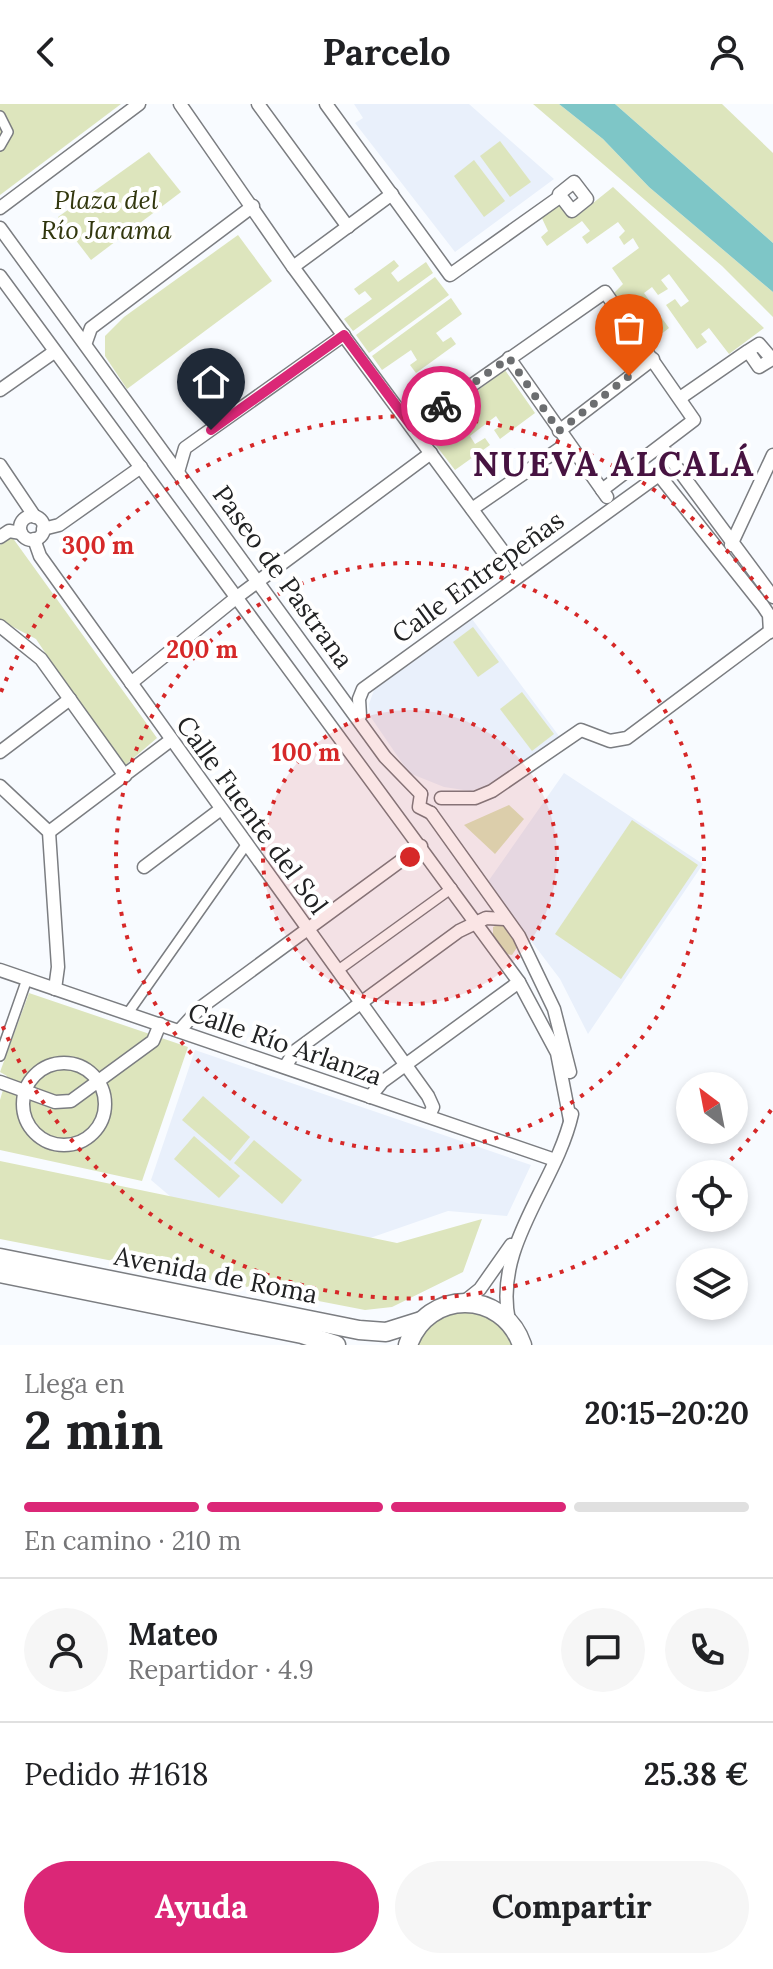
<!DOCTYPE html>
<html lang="es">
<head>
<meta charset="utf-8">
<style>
  body { margin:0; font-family:Lora,serif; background:#f6f6f6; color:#202124; height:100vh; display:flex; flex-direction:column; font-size:30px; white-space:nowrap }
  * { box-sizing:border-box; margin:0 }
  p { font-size:26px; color:#757577 }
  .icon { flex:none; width:44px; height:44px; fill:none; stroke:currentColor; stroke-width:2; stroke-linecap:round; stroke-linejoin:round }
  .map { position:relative; height:1241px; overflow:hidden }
  .sheet { display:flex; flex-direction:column; background:#fff; flex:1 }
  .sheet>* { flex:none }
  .needle { width:52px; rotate:328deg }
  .fabs { position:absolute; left:676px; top:968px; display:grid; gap:16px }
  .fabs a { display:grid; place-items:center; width:72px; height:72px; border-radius:50%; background:#fff; box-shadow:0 4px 12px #0003; font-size:40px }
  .pin { position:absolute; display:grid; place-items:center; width:68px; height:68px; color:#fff; margin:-82px -34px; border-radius:50% 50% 50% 0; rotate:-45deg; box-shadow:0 0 8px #0007 }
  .pin .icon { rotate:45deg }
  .courier { position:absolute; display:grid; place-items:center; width:80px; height:80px; margin:-40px; border:6px solid #db2777; border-radius:50%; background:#fff; color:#222; box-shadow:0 2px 10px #0007 }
  .overview em { font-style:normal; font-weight:700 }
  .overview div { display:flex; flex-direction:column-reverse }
  .overview { display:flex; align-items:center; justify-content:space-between; height:136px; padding:0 24px }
  h1 { font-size:52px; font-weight:700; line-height:60px }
  .bar { display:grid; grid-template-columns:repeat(4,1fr); gap:12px 8px; align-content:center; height:96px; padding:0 24px }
  .bar i { height:10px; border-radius:6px; background:#e0e0e0 }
  .bar .selected { background:#db2777 }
  .bar p { grid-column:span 4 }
  .line { display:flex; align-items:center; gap:20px; padding:0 24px; border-top:2px solid #e0e0e0 }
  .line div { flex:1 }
  .round { display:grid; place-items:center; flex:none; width:84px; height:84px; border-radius:42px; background:#f6f6f6 }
  .action { display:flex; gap:16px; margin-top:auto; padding:16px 24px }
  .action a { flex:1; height:92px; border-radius:48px; background:#db2777; color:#fff; font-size:32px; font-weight:700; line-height:92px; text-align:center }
  .action a+a { background:#f6f6f6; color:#202124 }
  header { display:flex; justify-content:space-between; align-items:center; height:104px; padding:0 24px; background:#fff; font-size:36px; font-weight:700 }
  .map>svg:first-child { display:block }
  .built { fill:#e9f0fb }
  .green { fill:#dde5bd }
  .water { fill:#7ec6c7 }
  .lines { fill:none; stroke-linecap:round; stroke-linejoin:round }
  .pedestrian-casing { stroke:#7b7d81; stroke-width:12 }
  .minor-casing { stroke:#7b7d81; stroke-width:15 }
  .primary-casing { stroke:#7b7d81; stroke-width:21 }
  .pedestrian { stroke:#fff; stroke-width:9 }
  .minor { stroke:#fff; stroke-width:12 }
  .primary { stroke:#fff; stroke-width:18 }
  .done { stroke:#6c6e70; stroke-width:8; stroke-dasharray:0 14.4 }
  .route { stroke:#db2777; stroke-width:10 }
  .ring { fill:none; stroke:#d62828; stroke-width:4; stroke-dasharray:4 8 }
  .labels { text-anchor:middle; stroke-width:8; stroke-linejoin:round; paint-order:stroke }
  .park-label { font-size:26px; font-style:italic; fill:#32370e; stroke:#fff }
  .street-label { font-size:26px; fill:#212223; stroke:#fff }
  .district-label { font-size:34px; font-weight:bold; letter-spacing:2px; fill:#471341; stroke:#fff }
  .centre { fill:#d62828; stroke:#fff; stroke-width:4 }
  .ring-label { font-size:24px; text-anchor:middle; font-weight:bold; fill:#d62828; stroke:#fff; stroke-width:8; stroke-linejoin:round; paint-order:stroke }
</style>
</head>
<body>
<header><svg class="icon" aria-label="back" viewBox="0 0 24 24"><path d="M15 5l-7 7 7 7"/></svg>Parcelo<svg class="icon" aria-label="person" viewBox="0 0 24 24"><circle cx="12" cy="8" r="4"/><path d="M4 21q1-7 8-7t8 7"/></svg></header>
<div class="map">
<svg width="773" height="1241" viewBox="0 0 773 1241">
  <rect width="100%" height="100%" fill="#f8fbff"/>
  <g class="built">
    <path d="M354,0h115l85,75 -99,73 -100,-129 8,-5z"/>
    <path d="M472,515l87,117 -67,48 -22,7 -26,-4 -35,-14 -39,-57 -1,-12 5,-14z"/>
    <path d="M564,669l139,91 -115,170 -28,-55 -73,-96z"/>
    <path d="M195,946l336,115 -24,51 -59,-5 -78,27 -199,-41 -20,-17z"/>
  </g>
  <g class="green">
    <path d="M0,0h121l-121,91z"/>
    <path d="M533,0h26l44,35 46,48 124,105v25l-51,-51z"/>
    <path d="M615,0h107l51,49v90z"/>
    <path d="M500,37l31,41 -21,15 -30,-41z"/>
    <path d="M149,48l32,40 -90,68 -33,-43z"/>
    <path d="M474,56l31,41 -21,16 -30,-41z"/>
    <path d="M613,83l151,141 -35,26 -20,-26 -8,6 6,8 -10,7 -31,-44 9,-6 6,8 8,-6 -20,-27 -8,6 7,9 -10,6 -6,-8 -8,6 25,35 -9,7 -7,-8 -9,7 -31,-40 10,-10 -11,-16 27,-20 -6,-10 -9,7 -5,-8 6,-6 -7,-9 -31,22 -5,-7 8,-6 -8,-10 -35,25 -6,-9 7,-6 -9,-19 16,-11 14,15h8z"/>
    <path d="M238,131l34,46 -145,108 -22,-33v-20l19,-19z"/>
    <path d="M394,156l5,6 -8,7 7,9 28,-20 7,11 -80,58 -9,-12 28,-20 -7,-8 -6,4 -5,-6z"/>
    <path d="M435,173l14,18 -80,58 -13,-18z"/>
    <path d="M451,194l11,16 -26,19 7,9 8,-5 5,7 -40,29 -6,-8 7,-5 -6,-10 -29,20 -10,-14z"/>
    <path d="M505,266l30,43 -35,26 -6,-9 8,-5 -6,-9 -26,20 5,8 10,-6 5,7 -35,25 -31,-40z"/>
    <path d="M12,433l145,201 -35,30 -86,-129 -36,-19v-75z"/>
    <path d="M473,523l26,35 -21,15 -25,-35z"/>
    <path d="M522,588l32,42 -22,17 -32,-42z"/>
    <path d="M509,701l15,14 -29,35 -31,-29z"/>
    <path d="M632,716l66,45 -77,114 -66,-45z"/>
    <path d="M500,820l9,6 9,16 -6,9 -6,-1 -13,-17v-10z"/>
    <path d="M29,889l159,54 -46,134 -142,-31v-50l7,-24 -7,-4z"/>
    <path d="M203,992l47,41 -20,24 -48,-41z"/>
    <path d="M194,1032l46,40 -21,22 -45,-39z"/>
    <path d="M254,1036l48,40 -20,24 -48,-41z"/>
    <path d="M0,1057l397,82 85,-24 -19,53 -71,35 -27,3 -365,-71z"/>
    <path d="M454,1207c31,4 43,4 58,34h-95l8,-17z"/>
  </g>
  <path class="water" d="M559,0h56l158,139v49l-124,-105 -46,-48z"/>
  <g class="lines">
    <defs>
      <g id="pedestrian">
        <path d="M0,12l8,16 -8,14"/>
        <path d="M337,867l115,-83"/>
        <path d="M128,909l118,-168"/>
        <path d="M0,952l27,-77"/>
      </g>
      <g id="minor">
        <path d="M180,0l113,163 226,306"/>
        <path d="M258,0l90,123"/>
        <path d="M326,0l124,171 111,-79"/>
        <path d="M574,78l13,17 -15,12 -13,-17z"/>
        <path d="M0,104l139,-104"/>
        <path d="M0,124l385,529 36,37"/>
        <path d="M293,163l99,-73"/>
        <path d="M0,172l519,706 38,71 13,67"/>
        <path d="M86,238l5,-14 162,-122"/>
        <path d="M509,254l98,139"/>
        <path d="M0,286l54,-38"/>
        <path d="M680,294l68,-47 11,16 13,-8 -13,-15 -11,7"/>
        <path d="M412,323l193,-135 89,128 -92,70"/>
        <path d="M559,327l94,-72"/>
        <path d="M661,342l112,151"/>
        <path d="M0,361l35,52"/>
        <path d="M178,368l7,-24 159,-113"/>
        <path d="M472,405l96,-66"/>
        <circle cx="32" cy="424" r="12"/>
        <path d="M43,425l16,-4 82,-58"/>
        <path d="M0,433l9,-6 12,2"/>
        <path d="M34,435l6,17 388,540 5,11 -4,9"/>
        <path d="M731,441l42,-90"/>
        <path d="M0,522l41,33 84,117"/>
        <path d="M131,579l106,-86 194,-144"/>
        <path d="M360,612l-1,-17 4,-10 296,-214 104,131 6,9 1,17"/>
        <path d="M0,648l70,-53"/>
        <path d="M0,682l49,46 9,135 -3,22"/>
        <path d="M421,690l-2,13 12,6"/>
        <path d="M441,694h34l17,-7 89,-61 29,11 17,-3 146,-109"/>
        <path d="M431,709l88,123 35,73 16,63"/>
        <path d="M49,728l122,-92"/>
        <path d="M144,763l77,-58"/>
        <path d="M0,866l555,190"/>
        <path d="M179,927l21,-23 221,-162"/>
        <circle cx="64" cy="1000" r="41"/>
        <path d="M285,963l10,-16 164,-120 27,-13 19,1"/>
        <path d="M0,978l55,20 16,-1 82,-60 7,-17"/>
        <path d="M370,993l12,-15 137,-100"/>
        <path d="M465,1197l15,-12 31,-44"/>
        <path d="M509,1217c-16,-76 47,-136 63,-207"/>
      </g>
      <g id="primary">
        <path d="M0,1154l359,72 27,2 35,-11"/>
        <path d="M0,1169l302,61 34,11"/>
        <path d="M408,1241c19,-56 95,-56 114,0"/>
      </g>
    </defs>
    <use href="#pedestrian" class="pedestrian-casing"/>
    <use href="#minor" class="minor-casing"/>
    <use href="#primary" class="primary-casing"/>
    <use href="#pedestrian" class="pedestrian"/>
    <use href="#minor" class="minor"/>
    <use href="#primary" class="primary"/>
  </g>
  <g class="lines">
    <path class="done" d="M441,302l68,-48 50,73 70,-55"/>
    <path class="route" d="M211,326l133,-95 68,92 29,-21"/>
  </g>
  <circle cx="410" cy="753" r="147" fill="#d62828" fill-opacity=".12"/>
  <g class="ring">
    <circle cx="410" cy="753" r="147"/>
    <circle cx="410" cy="753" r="294"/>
    <path d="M771 1006A441 441 0 0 1 719 1068M688 1096A441 441 0 0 1 1 918M1 588A441 441 0 0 1 771 500"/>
  </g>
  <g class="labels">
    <g class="park-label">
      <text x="106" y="105">Plaza del<tspan x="106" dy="30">Río Jarama</tspan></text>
    </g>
    <g class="street-label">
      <text transform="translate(283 473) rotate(54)" y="9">Paseo de Pastrana</text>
      <text transform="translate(478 473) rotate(-36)" y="9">Calle Entrepeñas</text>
      <text transform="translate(252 711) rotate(54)" y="9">Calle Fuente del Sol</text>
      <text transform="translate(285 940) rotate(19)" y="9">Calle Río Arlanza</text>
      <text transform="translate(216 1171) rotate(11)" y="9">Avenida de Roma</text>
    </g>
    <g class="district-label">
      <text x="614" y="372">NUEVA ALCALÁ</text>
    </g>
  </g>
  <circle cx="410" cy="753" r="12" class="centre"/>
  <g class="ring-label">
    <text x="98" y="450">300 m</text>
    <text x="202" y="554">200 m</text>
    <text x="306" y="657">100 m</text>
  </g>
</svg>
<div class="fabs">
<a><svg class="needle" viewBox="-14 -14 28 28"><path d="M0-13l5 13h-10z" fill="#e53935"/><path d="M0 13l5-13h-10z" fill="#757577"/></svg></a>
<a><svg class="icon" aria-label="locate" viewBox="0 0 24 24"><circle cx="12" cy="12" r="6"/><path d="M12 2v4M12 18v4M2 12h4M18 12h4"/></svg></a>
<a><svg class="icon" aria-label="layers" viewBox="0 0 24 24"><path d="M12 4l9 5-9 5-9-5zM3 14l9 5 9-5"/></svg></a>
</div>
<div class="pin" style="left:629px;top:272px;background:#ea580c"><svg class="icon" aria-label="bag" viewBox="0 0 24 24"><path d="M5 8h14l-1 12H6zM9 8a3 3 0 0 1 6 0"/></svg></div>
<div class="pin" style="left:211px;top:326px;background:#1f2937"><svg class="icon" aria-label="home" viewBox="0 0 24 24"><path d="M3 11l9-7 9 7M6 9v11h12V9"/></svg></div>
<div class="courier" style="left:441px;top:302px"><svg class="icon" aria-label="bike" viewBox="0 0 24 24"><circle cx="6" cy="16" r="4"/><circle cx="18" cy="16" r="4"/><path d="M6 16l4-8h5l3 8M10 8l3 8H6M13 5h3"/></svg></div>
</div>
<section class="sheet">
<div class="overview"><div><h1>2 min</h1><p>Llega en</p></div><em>20:15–20:20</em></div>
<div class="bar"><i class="selected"></i><i class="selected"></i><i class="selected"></i><i></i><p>En camino · 210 m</p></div>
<div class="line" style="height:144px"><a class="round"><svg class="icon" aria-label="person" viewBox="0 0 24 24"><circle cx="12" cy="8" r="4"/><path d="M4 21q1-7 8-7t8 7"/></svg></a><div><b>Mateo</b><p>Repartidor · 4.9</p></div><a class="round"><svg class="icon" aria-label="chat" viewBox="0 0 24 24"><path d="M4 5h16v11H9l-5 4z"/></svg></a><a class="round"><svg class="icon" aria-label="phone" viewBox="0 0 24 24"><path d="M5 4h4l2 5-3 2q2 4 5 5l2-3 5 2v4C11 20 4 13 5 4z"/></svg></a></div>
<div class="line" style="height:104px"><div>Pedido #1618</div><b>25.38 €</b></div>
<div class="action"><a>Ayuda</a><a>Compartir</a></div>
</section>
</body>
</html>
